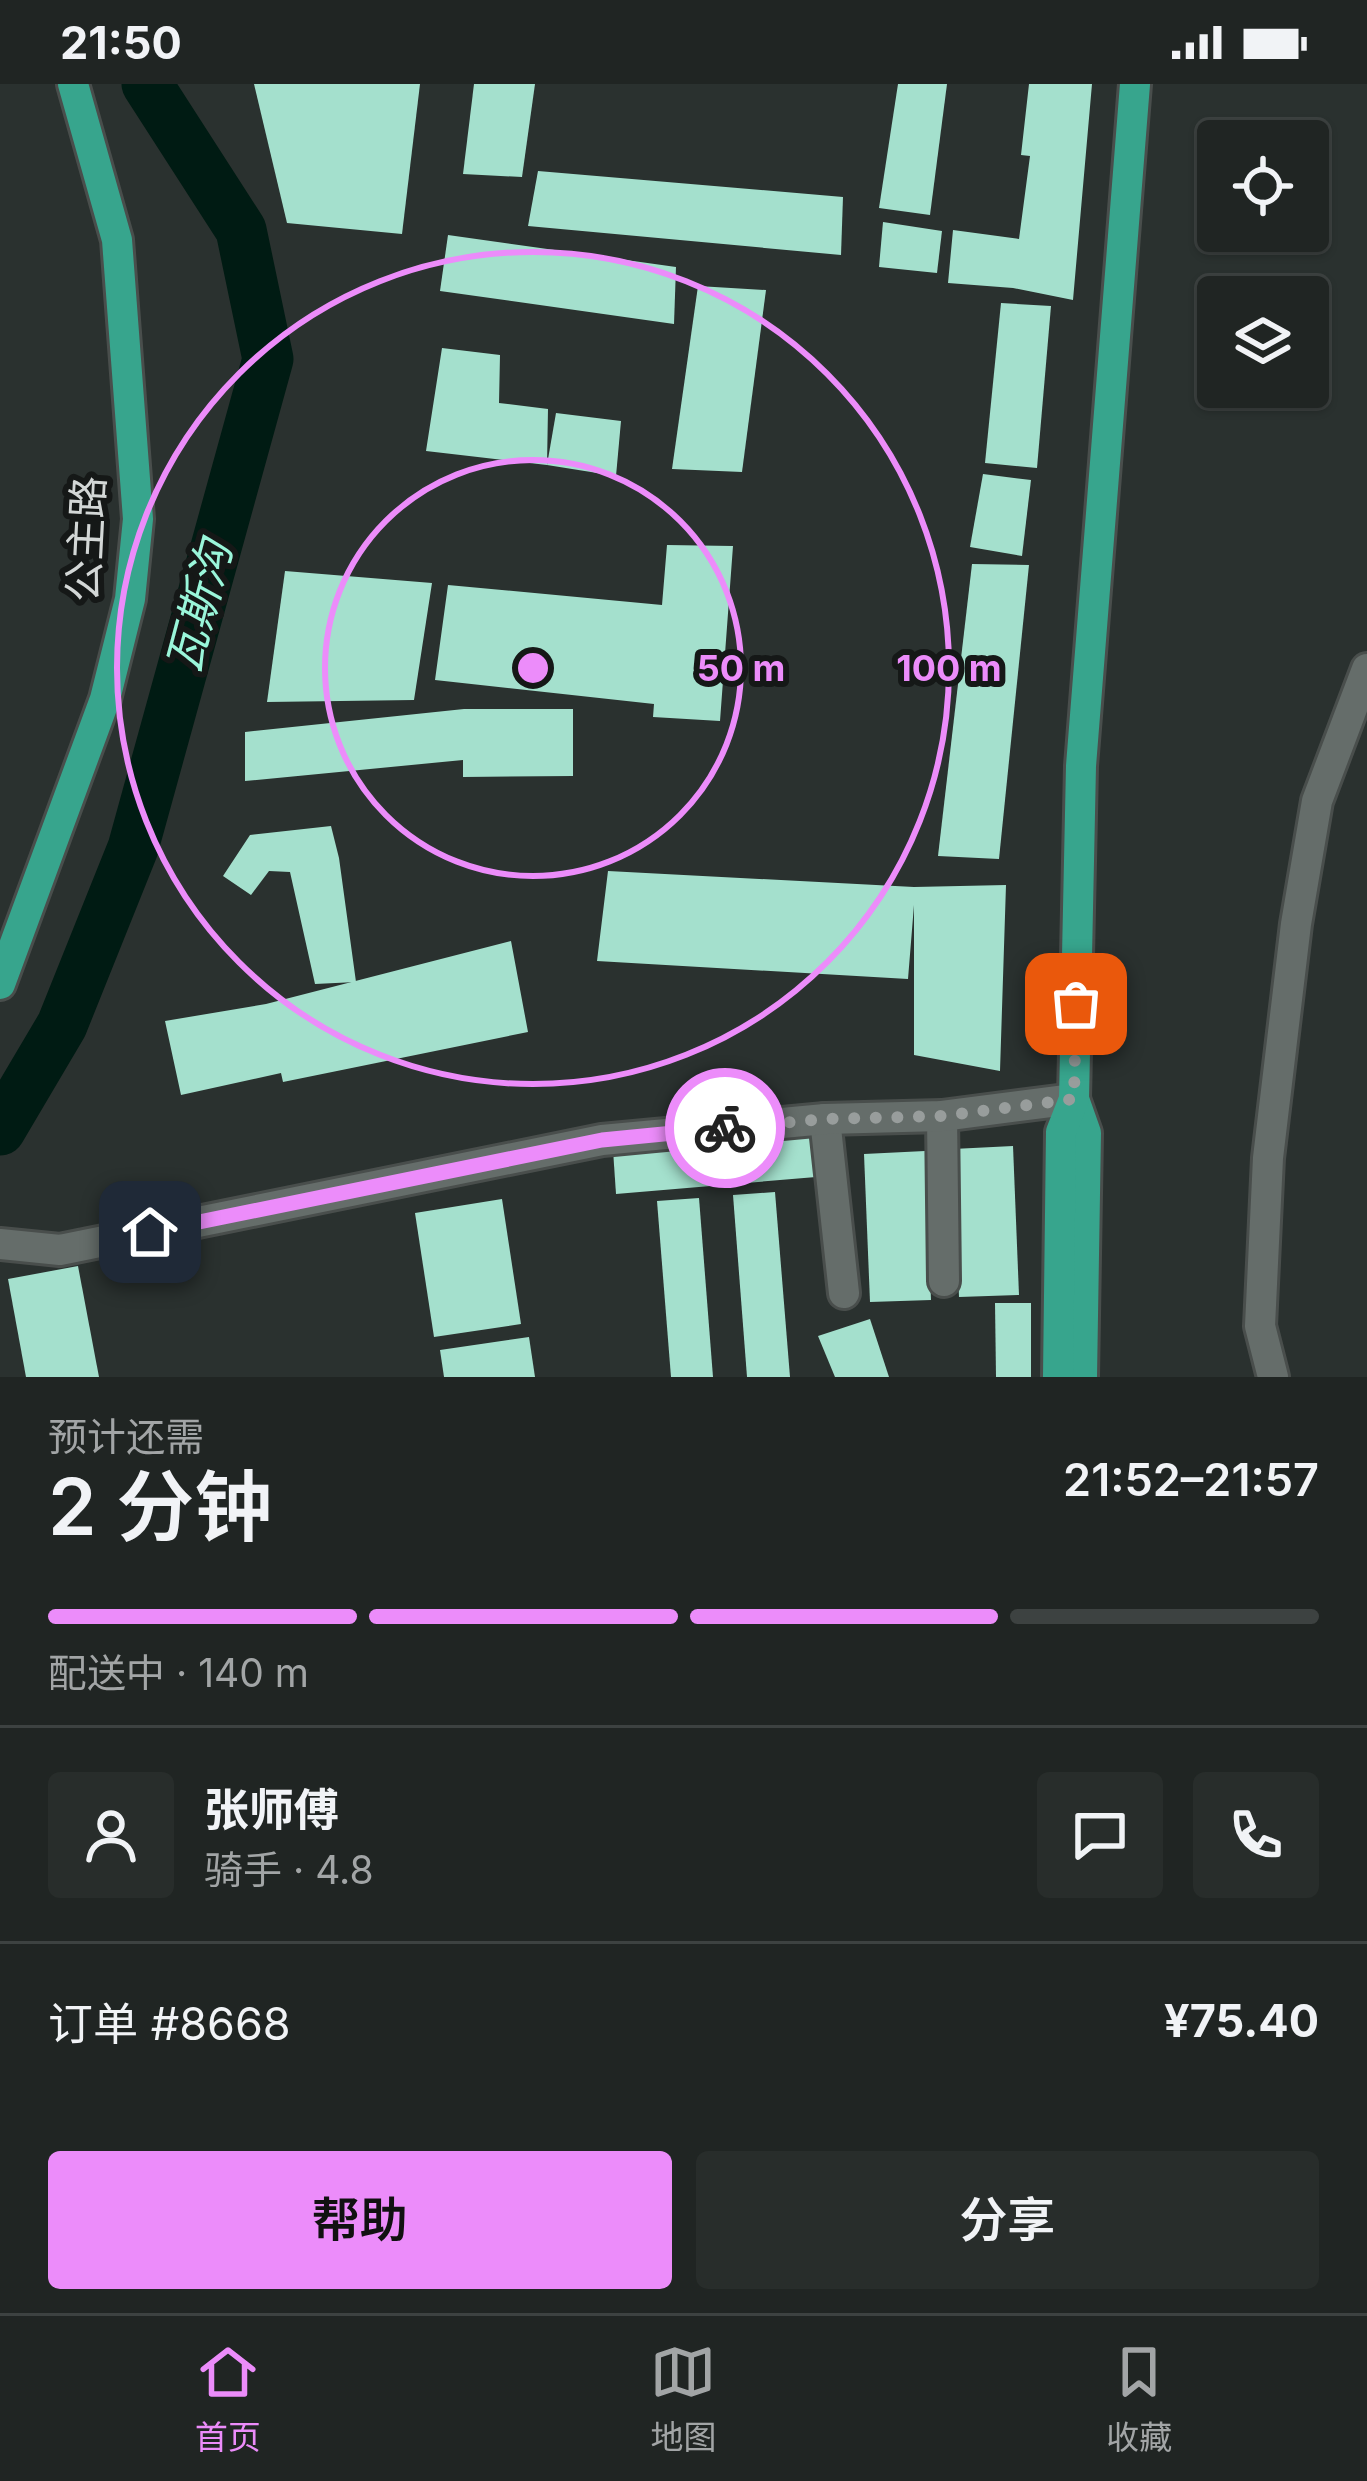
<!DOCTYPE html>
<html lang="zh">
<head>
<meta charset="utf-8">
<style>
  body { margin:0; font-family:Inter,"Noto Sans SC",sans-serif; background:#282d2b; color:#f1f3f6; height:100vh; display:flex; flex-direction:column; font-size:45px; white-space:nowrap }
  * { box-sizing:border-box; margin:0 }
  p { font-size:39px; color:#a2a5a6 }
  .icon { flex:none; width:66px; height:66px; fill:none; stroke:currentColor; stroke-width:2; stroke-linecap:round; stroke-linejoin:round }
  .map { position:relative; height:1293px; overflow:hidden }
  .drawer { display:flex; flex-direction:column; background:#202523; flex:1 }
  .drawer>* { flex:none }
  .tools { position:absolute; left:1197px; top:36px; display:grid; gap:24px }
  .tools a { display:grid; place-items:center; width:132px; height:132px; border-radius:12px; background:#202523; box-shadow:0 3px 9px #0004,0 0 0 3px #3d4241; font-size:60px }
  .pin { position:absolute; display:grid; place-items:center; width:102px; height:102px; color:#fff; margin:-51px; border-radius:24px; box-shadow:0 6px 18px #0006 }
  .courier { position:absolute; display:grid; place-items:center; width:120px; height:120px; margin:-60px; border:9px solid #ec8cfa; border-radius:50%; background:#fff; color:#222; box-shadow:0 3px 15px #0007 }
  .headline em { font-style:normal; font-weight:600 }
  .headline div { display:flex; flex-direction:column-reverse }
  .headline { display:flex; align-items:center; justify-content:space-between; height:204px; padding:0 48px }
  h1 { font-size:78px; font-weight:600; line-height:90px }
  .bar { display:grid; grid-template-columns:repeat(4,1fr); gap:18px 12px; align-content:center; height:144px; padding:0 48px }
  .bar i { height:15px; border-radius:9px; background:#3d4241 }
  .bar .selected { background:#ec8cfa }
  .bar p { grid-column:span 4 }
  .line { display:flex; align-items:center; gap:30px; padding:0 48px; border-top:3px solid #3d4241 }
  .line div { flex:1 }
  .round { display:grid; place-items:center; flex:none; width:126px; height:126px; border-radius:12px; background:#282d2b }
  .cta { display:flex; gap:24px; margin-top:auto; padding:24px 48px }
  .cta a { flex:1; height:138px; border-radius:12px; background:#ec8cfa; color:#111; font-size:48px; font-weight:600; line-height:138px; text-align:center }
  .cta a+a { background:#282d2b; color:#f1f3f6 }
  .status { display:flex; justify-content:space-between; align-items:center; height:84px; padding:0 60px; background:#202523; direction:ltr }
  .status svg { height:33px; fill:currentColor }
  .dock { display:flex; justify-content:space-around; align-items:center; height:168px; border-top:3px solid #3d4241; background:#202523; font-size:33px; color:#a2a5a6 }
  .dock a { display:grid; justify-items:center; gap:6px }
  .dock .selected { color:#ec8cfa }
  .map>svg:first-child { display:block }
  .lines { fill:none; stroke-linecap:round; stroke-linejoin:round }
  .river { stroke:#001b13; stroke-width:51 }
  .building { fill:#a4e0cd }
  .minor-casing { stroke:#494e4c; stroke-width:36 }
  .tertiary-casing { stroke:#494e4c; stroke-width:36 }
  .primary-casing { stroke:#494e4c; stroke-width:36 }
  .minor { stroke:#656d6a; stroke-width:30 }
  .tertiary { stroke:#656d6a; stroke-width:30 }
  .primary { stroke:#37a58d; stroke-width:30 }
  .done { stroke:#989d9c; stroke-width:12; stroke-dasharray:0 21.6 }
  .route { stroke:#ec8cfa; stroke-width:15 }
  .ring { fill:none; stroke:#ec8cfa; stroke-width:6 }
  .labels { text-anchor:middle; stroke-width:12; stroke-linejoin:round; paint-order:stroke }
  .street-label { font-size:42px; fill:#d3d7d6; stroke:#151817 }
  .water-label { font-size:45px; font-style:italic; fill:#9af6da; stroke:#151817 }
  .centre { fill:#ec8cfa; stroke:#151817; stroke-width:6 }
  .ring-label { font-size:36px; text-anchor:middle; font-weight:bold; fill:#ec8cfa; stroke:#151817; stroke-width:12; stroke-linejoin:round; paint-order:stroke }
</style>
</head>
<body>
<div class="status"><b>21:50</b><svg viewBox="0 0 49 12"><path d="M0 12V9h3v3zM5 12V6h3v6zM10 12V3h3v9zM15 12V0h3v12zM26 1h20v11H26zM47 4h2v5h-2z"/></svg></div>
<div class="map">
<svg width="1367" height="1293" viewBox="0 0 1367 1293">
  <rect width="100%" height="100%" fill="#2a312f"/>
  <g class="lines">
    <path class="river" d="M0,1046l62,-105 71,-177 135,-489 -27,-129 -94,-146"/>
  </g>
  <g class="building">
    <path d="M254,0h166l-18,150 -115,-11z"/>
    <path d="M474,0h61l-13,93 -59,-3z"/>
    <path d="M898,0h49l-17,131 -51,-7z"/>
    <path d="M1029,0h63l-19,216 -60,-12 -65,-5 5,-53 66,9 11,-83 -9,-1z"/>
    <path d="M538,87l305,26 -2,58 -313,-29z"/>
    <path d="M883,138l59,9 -5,42 -58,-6z"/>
    <path d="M448,151l228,32 -2,57 -234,-33z"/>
    <path d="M698,202l68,4 -24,182 -70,-3z"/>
    <path d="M1001,219l50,3 -14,162 -52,-5z"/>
    <path d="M442,264l58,7 -1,48 49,6 -1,56 -121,-14z"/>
    <path d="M556,329l65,8 -5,55 -69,-11z"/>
    <path d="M983,390l48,6 -9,76 -52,-9z"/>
    <path d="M667,461l66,1 -13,175 -67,-4 1,-13 -219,-24 13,-95 214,20z"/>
    <path d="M972,480l57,1 -30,294 -61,-3z"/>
    <path d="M285,487l147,12 -18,117 -147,2z"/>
    <path d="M464,625h109v67l-110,1v-17l-218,21v-49z"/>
    <path d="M331,742l8,32 17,124 -41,2 -25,-112 -21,-1 -18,24 -28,-19 27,-41z"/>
    <path d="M608,787l306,16 92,-2 -6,186 -86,-16v-150l-6,74 -311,-18z"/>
    <path d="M511,857l17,91 -245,50 -2,-9 -100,22 -16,-74 101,-17z"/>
    <path d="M812,1049l4,44 -200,17 -3,-44z"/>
    <path d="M1013,1062l6,149 -60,2 -6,-148z"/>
    <path d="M925,1067l6,149 -61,2 -6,-148z"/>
    <path d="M775,1108l15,185h-43l-14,-182z"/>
    <path d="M699,1114l14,179h-42l-14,-176z"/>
    <path d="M502,1115l19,125 -87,13 -19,-124z"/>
    <path d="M78,1182l21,111h-73l-18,-98z"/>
    <path d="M995,1219h36v74h-35z"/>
    <path d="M870,1235l19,58h-54l-17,-41z"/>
    <path d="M529,1253l6,40h-91l-4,-27z"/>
  </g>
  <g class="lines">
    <defs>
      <g id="minor">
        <path d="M942,1032l2,165"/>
        <path d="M825,1035l19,174"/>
        <path d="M1273,1293l-13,-51 8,-168 28,-234 21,-123 50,-132"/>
      </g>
      <path id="tertiary" d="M0,1160l60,6 542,-110 223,-21 117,-3 132,-17"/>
      <g id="primary">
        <path d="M0,900l105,-285 25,-100 8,-80 -21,-279 -44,-156"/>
        <path d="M1074,1015l12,34 -4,244"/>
        <path d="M1058,1293l3,-245 13,-33 7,-333 54,-682"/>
      </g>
    </defs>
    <use href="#minor" class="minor-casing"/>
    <use href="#tertiary" class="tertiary-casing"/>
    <use href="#primary" class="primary-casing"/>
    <use href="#minor" class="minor"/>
    <use href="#tertiary" class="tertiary"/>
    <use href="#primary" class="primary"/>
  </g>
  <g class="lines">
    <path class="done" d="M725,1044l100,-9 117,-3 132,-17 2,-95"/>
    <path class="route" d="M150,1148l452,-92 123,-12"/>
  </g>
  <g class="ring">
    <circle cx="533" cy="584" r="208"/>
    <circle cx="533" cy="584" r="416"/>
  </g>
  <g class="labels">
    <g class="street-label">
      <text transform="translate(86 455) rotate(-87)" y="15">公主路</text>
    </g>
    <g class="water-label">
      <text transform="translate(199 523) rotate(-75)" y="16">瓦斯沟</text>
    </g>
  </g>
  <circle cx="533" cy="584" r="18" class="centre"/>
  <g class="ring-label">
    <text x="741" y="597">50 m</text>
    <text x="949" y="597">100 m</text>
  </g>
</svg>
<div class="tools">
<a><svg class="icon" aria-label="locate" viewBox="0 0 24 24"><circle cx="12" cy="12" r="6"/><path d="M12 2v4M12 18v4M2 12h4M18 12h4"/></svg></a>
<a><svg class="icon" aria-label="layers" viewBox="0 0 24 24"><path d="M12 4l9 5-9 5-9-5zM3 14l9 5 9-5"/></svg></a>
</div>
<div class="pin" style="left:1076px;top:920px;background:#ea580c"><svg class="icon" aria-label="bag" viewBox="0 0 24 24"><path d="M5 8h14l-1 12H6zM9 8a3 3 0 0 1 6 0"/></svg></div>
<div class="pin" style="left:150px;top:1148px;background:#1f2937"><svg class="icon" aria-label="home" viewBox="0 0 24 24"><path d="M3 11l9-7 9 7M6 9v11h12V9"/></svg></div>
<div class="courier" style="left:725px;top:1044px"><svg class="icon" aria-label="bike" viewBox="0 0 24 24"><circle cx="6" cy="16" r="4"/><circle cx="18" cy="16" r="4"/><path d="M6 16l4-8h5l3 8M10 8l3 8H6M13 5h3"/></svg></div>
</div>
<section class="drawer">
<div class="headline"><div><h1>2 分钟</h1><p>预计还需</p></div><em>21:52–21:57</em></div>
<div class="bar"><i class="selected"></i><i class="selected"></i><i class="selected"></i><i></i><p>配送中 · 140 m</p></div>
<div class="line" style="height:216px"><a class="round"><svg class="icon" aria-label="person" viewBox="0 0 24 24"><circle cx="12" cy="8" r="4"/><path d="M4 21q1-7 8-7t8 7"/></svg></a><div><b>张师傅</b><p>骑手 · 4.8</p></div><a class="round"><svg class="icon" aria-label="chat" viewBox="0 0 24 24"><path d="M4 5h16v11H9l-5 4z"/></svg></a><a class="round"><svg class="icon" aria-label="phone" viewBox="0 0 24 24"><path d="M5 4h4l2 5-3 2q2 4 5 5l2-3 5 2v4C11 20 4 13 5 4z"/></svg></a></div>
<div class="line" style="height:156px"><div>订单 #8668</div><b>¥75.40</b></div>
<div class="cta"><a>帮助</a><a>分享</a></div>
</section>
<nav class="dock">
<a class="selected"><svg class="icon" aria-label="home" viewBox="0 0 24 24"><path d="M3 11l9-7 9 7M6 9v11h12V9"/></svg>首页</a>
<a><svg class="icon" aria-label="map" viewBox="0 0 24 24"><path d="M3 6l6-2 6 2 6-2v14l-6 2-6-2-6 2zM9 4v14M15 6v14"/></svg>地图</a>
<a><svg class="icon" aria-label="saved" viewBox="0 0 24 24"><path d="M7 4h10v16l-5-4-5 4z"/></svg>收藏</a>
</nav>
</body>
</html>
